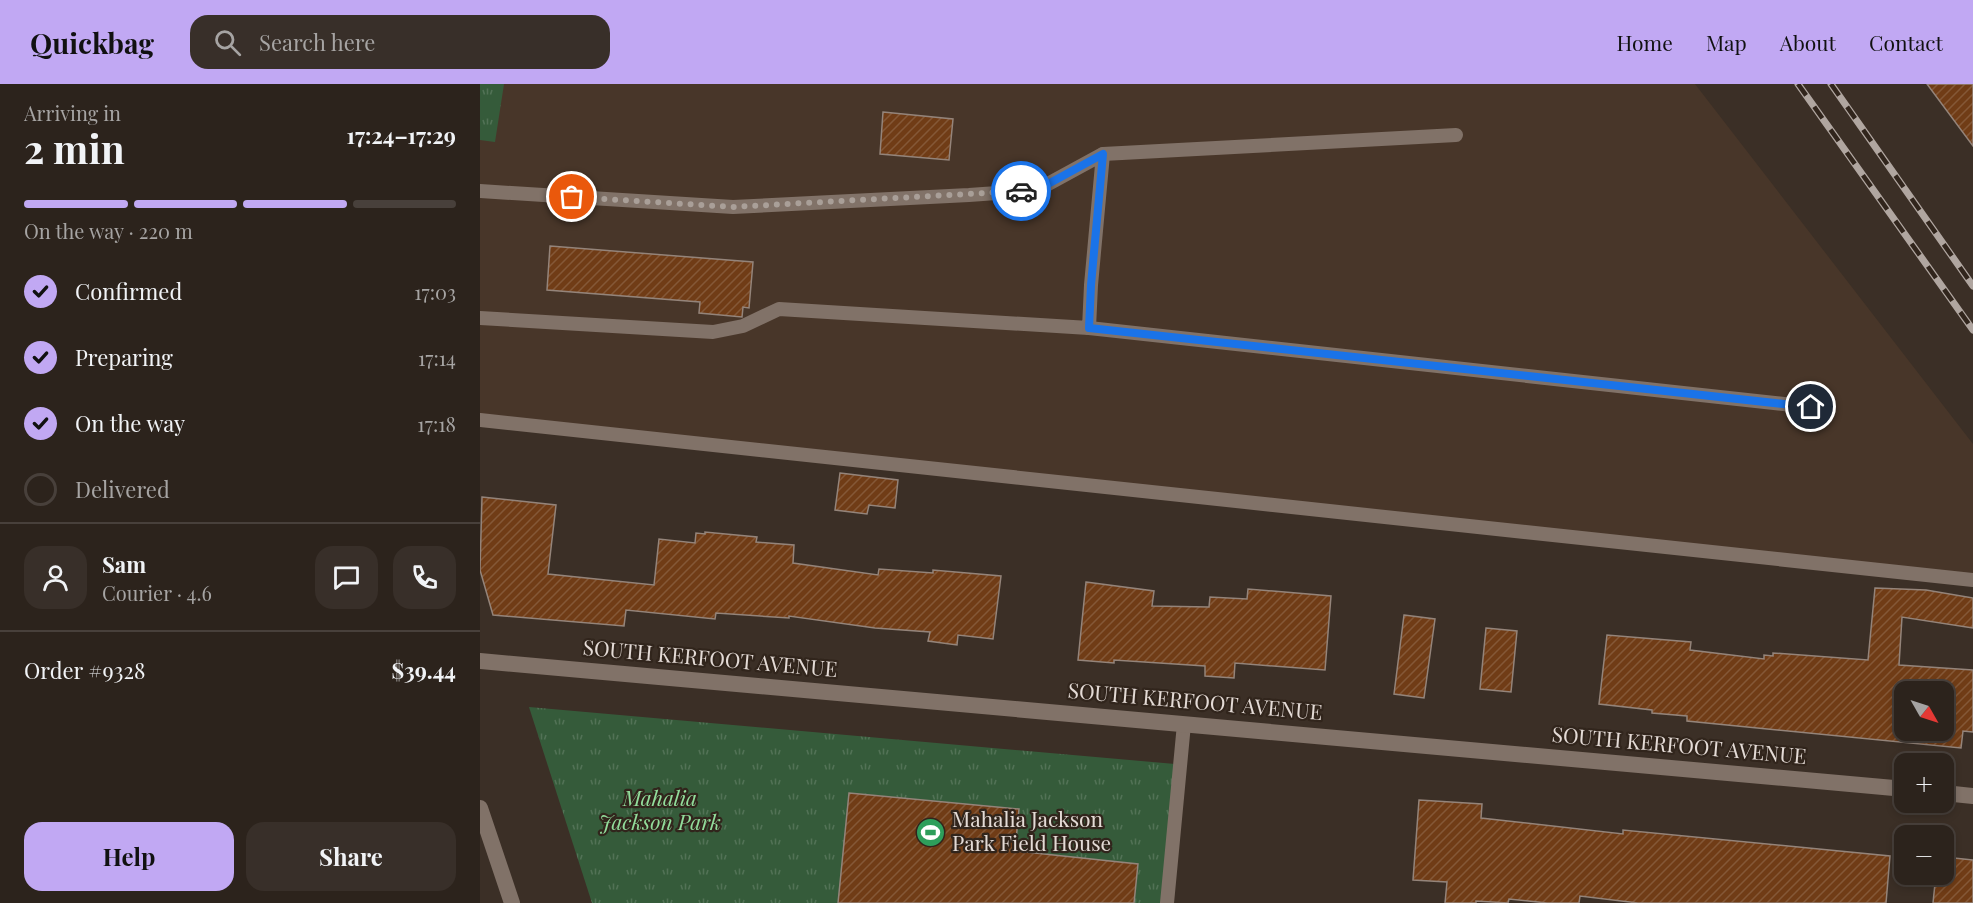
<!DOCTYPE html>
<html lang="en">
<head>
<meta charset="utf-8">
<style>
  body { margin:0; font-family:"Playfair Display",serif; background:#382f29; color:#f1f3f6; height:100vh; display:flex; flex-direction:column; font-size:22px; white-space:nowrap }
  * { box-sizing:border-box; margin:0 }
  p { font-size:20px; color:#a6a4a3 }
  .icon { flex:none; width:33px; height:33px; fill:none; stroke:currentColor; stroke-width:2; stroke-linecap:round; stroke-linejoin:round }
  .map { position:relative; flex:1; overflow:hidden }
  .details { display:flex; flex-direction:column; background:#2c231c; width:480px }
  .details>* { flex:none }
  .needle { width:39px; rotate:129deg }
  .fabs { position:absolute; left:1414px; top:597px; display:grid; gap:12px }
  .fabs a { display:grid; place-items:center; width:60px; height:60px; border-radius:12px; background:#2c231c; box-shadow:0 3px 9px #0003,0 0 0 2px #48403b; font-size:30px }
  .pin { position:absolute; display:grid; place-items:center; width:51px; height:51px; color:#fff; margin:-26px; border:3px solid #fff; border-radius:50%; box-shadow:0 2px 6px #0007 }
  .courier { position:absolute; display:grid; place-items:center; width:60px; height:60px; margin:-30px; border:4px solid #1a73e8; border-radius:50%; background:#fff; color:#222; box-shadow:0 2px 8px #0007 }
  .overview em { font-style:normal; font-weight:700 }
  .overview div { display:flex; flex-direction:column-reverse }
  .overview { display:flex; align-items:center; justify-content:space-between; height:102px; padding:0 24px }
  h1 { font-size:39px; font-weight:700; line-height:45px }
  .bar { display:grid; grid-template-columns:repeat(4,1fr); gap:9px 6px; align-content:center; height:72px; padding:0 24px }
  .bar i { height:8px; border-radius:4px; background:#48403b }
  .bar .selected { background:#c1a8f3 }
  .bar p { grid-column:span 4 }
  .line { display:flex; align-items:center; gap:15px; padding:0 24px; border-top:2px solid #48403b }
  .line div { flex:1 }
  .round { display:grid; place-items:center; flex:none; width:63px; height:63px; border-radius:18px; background:#382f29 }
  ol { padding:0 24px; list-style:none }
  li { display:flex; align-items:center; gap:18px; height:66px }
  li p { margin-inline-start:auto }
  li .icon { padding:6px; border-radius:50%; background:#c1a8f3; color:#111; stroke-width:4 }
  li:last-child { color:#a6a4a3 }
  li i { width:33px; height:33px; border:3px solid #48403b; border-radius:50% }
  .cta { display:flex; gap:12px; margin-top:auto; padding:12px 24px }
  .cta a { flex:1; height:69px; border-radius:18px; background:#c1a8f3; color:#111; font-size:24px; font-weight:700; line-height:69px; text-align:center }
  .cta a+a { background:#382f29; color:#f1f3f6 }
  header { display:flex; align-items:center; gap:36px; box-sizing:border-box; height:84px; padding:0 30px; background:#c1a8f3; color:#111 }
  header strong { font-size:28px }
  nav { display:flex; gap:33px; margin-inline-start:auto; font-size:21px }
  .search { width:420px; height:54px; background:#382f29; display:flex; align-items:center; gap:15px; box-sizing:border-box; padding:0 21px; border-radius:18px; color:#a6a4a3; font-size:22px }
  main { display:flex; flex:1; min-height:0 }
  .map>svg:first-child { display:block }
  .built { fill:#483629 }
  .grass { fill:url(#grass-tufts) }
  .building { fill:url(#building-hatch); stroke:#94847a; stroke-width:1.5; fill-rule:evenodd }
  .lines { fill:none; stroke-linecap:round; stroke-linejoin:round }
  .service { stroke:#817268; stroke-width:14 }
  .minor { stroke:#817268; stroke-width:16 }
  .tertiary { stroke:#817268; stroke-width:16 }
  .rail-casing { stroke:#b0a6a0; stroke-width:7 }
  .rail { stroke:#31251c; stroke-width:4.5; stroke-dasharray:14; stroke-linecap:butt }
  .done { stroke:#a99f98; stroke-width:6; stroke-dasharray:0 10.8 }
  .route { stroke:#1a73e8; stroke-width:8 }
  .labels { text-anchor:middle; stroke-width:4.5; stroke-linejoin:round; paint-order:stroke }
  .street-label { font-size:21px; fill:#e4dbd6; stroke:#31251c }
  .park-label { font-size:21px; font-style:italic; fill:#92dd9b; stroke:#31251c }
  .poi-label { font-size:21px; fill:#e4dbd6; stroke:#31251c; text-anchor:start }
</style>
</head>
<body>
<header>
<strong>Quickbag</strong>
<div class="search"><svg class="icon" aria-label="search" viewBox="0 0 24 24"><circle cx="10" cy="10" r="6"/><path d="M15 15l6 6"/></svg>Search here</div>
<nav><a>Home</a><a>Map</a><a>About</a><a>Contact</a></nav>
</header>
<main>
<section class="details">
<div class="overview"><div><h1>2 min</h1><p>Arriving in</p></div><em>17:24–17:29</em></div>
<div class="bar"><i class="selected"></i><i class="selected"></i><i class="selected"></i><i></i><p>On the way · 220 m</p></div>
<ol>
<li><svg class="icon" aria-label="check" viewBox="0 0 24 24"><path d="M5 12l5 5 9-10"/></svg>Confirmed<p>17:03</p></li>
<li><svg class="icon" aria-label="check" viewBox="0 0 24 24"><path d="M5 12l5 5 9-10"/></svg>Preparing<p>17:14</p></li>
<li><svg class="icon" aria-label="check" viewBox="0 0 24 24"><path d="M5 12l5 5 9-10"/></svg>On the way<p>17:18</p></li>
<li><i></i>Delivered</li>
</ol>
<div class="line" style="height:108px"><a class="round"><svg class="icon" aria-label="person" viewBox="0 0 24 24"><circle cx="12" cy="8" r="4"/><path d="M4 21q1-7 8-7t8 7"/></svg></a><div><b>Sam</b><p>Courier · 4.6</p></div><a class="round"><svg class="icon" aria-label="chat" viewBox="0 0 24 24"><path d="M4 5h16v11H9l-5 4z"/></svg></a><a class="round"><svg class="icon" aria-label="phone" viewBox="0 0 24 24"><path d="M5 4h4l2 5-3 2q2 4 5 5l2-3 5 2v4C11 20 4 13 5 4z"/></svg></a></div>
<div class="line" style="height:78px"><div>Order #9328</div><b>$39.44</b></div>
<div class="cta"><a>Help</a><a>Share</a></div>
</section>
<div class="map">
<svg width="1493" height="819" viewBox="0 0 1493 819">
  <defs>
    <pattern id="grass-tufts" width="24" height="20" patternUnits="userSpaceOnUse" patternTransform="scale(1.5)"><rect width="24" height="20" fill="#355b3a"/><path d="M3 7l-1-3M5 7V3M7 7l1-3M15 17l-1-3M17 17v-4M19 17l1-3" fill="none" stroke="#527256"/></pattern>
    <pattern id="building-hatch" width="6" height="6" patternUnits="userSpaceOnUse" patternTransform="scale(1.5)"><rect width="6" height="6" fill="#703c16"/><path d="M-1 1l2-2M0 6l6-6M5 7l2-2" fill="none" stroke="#845837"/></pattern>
  </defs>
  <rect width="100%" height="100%" fill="#3b2f26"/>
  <path class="built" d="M0,0h1215l278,360v135l-1493,-160z"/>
  <g class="grass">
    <path d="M0,0h24l-9,58 -15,-2z"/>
    <path d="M49,623l646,57 -13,139h-570z"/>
  </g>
  <g class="building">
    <path d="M1447,0h46v62z"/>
    <path d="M403,28l70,7 -4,41 -69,-6z"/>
    <path d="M70,162l203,16 -4,46 -6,-1 -1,10 -43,-4 1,-11 -153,-12z"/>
    <path d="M360,389l58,7 -3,28 -26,-3 -2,9 -32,-4z"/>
    <path d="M2,413l74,8 -8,69 106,11 5,-46 36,4 1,-10 9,1v-2l52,5 -1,5 38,3 -1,18 85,12 1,-6 54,4v-3l68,6 -8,63 -35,-4 -1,10 -29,-4 2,-9 -55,-4 -86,-12v2l-73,-5 -1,6 -89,-9 -2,16 -131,-11 -13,-45z"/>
    <path d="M606,498l68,9 -2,15 57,1 1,-10 37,2 1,-10 83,7 -6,74 -90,-7 -1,15 -29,-2v-10l-91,-6v3l-36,-3z"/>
    <path d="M1395,504l51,2 47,8v30l-71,-11 -3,48 74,5v62l-10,-1 -2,17 -274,-27v-5l-35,-3v-3l-53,-6 8,-69 84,7 -1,8 74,9v-4l9,1v-3l95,7zM1425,608h39v38h-39z"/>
    <path d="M924,531l31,4 -11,79 -30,-4z"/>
    <path d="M1006,544l31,3 -6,61 -31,-3z"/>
    <path d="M369,709l170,16 -4,42 123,13 -4,39h-296z"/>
    <path d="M939,716l63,4 -1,14 142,16v-4l267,26 -4,47h-248l-58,-7 -1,7h-32l-38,-4 -1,4 -32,-2v2h-31l2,-21 -34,-2z"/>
    <path d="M1464,773l29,3v43h-40l3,-29h8z"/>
  </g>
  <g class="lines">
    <g class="service">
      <path d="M623,70l353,-19"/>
      <path d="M0,107l253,16 236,-12 68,-5 66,-36 -12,131 -2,43 -310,-19 -36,17 -30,6 -233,-14"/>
      <path d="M609,244l722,79"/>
      <path d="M0,336l1493,160"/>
      <path d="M687,819l17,-179"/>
    </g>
    <g class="minor">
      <path d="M0,577l1425,128"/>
      <path d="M1464,709l29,3"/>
    </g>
    <path class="tertiary" d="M0,724l32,95"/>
    <defs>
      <g id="rail">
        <path d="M1318,0l175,246"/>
        <path d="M1351,0l142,202"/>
      </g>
    </defs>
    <use href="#rail" class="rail-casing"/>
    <use href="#rail" class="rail"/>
  </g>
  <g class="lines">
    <path class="done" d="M92,113l161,10 288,-16"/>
    <path class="route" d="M541,107l16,-1 66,-36 -12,131 -2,43 722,79"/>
  </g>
  <defs>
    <symbol id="stadium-disc" viewBox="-11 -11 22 22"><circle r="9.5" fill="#2e9e5b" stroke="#31251c"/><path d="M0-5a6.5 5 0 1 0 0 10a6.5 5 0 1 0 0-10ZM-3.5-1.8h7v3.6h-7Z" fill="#fff"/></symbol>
  </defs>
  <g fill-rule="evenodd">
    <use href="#stadium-disc" x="434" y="732" width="33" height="33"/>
  </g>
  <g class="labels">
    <g class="street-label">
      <text transform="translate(230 575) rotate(5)" y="7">SOUTH KERFOOT AVENUE</text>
      <text transform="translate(715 618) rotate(5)" y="7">SOUTH KERFOOT AVENUE</text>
      <text transform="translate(1199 662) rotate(5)" y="7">SOUTH KERFOOT AVENUE</text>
    </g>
    <g class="park-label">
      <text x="180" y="722">Mahalia<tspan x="180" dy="24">Jackson Park</tspan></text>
    </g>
    <g class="poi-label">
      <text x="472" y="743">Mahalia Jackson<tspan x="472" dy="24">Park Field House</tspan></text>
    </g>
  </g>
</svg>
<div class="fabs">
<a><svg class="needle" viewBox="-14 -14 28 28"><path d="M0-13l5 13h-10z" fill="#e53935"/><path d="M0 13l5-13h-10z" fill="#a6a4a3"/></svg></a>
<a>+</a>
<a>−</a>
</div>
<div class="pin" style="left:92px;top:113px;background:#ea580c"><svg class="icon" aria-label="bag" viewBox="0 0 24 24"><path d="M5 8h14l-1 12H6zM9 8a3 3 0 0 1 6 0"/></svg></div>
<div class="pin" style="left:1331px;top:323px;background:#1f2937"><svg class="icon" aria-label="home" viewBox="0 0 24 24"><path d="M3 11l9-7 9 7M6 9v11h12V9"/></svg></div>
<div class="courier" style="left:541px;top:107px"><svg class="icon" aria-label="car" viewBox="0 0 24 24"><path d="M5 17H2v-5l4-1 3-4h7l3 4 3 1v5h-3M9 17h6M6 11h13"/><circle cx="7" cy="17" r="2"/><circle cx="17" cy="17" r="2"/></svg></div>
</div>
</main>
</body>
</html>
